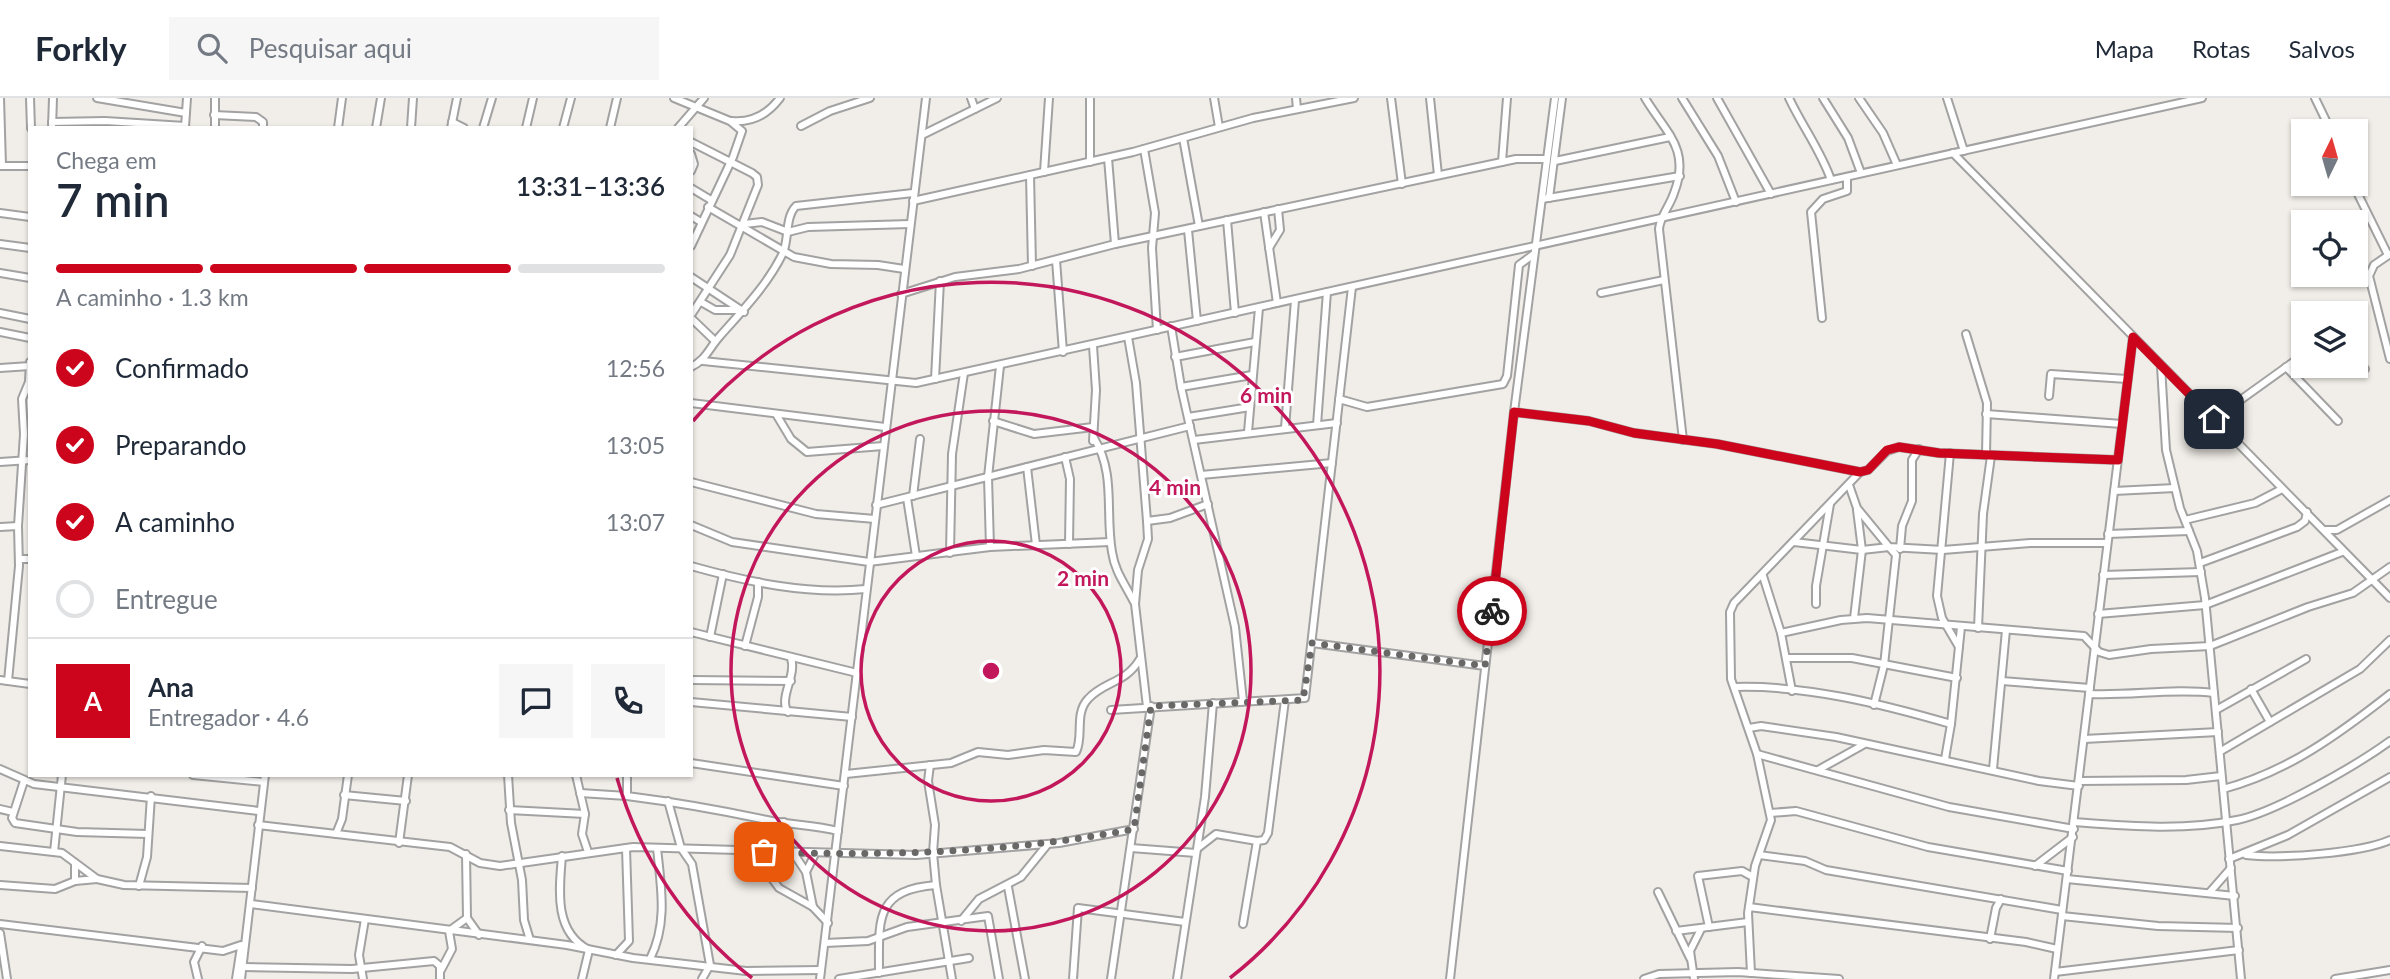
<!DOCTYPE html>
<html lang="pt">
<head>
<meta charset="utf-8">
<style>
  body { margin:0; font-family:Lato,sans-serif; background:#f6f6f7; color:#1f2937; height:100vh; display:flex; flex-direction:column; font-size:26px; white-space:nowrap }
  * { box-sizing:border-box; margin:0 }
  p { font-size:23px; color:#747a83 }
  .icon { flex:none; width:38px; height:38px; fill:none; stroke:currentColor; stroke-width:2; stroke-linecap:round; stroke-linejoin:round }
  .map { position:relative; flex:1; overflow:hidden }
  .details { position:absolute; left:28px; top:28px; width:665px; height:651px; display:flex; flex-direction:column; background:#fff; border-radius:0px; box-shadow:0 2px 5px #0004 }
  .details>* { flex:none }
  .needle { width:46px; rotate:5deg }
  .tools { position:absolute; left:2291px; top:21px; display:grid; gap:14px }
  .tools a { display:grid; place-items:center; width:77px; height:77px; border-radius:0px; background:#fff; box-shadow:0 2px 5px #0004; font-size:35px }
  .pin { position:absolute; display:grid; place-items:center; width:60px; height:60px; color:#fff; margin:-30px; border-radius:14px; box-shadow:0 4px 10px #0006 }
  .courier { position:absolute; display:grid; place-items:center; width:70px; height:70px; margin:-35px; border:5px solid #cc051d; border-radius:50%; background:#fff; color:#222; box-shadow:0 2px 9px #0007 }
  .overview em { font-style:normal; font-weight:600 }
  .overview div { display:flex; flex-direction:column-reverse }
  .overview { display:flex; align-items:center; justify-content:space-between; height:119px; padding:0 28px }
  h1 { font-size:46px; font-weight:600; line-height:52px }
  .bar { display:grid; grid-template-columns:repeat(4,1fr); gap:10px 7px; align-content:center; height:84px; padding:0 28px }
  .bar i { height:9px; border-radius:5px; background:#e0e1e3 }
  .bar .active { background:#cc051d }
  .bar p { grid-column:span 4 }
  .line { display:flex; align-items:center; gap:18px; padding:0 28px; border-top:2px solid #e0e1e3 }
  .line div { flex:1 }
  .round { display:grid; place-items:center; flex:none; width:74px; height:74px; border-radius:0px; background:#f6f6f7 }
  ol { padding:0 28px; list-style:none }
  li { display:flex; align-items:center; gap:21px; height:77px }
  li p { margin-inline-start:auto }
  li .icon { padding:7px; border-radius:50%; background:#cc051d; color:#fff; stroke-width:4 }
  li:last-child { color:#747a83 }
  li i { width:38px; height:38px; border:4px solid #e0e1e3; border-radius:50% }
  header { display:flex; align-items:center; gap:42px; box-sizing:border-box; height:98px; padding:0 35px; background:#fff; border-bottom:2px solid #e0e1e3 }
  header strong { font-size:33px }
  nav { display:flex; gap:38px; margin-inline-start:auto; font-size:24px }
  .search { width:490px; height:63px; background:#f6f6f7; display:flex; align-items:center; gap:18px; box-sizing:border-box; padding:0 24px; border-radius:0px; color:#747a83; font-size:26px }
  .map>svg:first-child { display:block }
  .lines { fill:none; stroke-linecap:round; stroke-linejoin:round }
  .minor-casing { stroke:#a2a2a2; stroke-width:10 }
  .minor { stroke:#fff; stroke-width:6 }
  .done { stroke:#6a6867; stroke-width:7; stroke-dasharray:0 12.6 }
  .route { stroke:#cc051d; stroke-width:9 }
  .ring { fill:none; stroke:#c2185b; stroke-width:3.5 }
  .centre { fill:#c2185b; stroke:#fff; stroke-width:3.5 }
  .ring-label { font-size:21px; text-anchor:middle; font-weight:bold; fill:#c2185b; stroke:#fff; stroke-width:6; stroke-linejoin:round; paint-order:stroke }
</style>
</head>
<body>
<header>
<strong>Forkly</strong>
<div class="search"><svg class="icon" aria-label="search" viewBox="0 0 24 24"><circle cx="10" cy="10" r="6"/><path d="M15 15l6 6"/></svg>Pesquisar aqui</div>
<nav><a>Mapa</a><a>Rotas</a><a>Salvos</a></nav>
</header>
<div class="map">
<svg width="2390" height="881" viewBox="0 0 2390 881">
  <rect width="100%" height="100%" fill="#f1ede8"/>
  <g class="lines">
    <defs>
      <g id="minor">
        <path d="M0,0l2,68"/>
        <path d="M30,0l1,30"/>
        <path d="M97,0l89,15"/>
        <path d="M674,0l56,23 12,10 -9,26 -42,89"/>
        <path d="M971,0l4,11"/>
        <path d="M1090,0v64"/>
        <path d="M1214,0l5,29"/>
        <path d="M1296,0l1,11"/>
        <path d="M1391,0l11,86"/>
        <path d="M1430,0l8,77"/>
        <path d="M1645,0c21,35 46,51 29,95 -4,13 -14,23 -15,36l24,211"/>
        <path d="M1682,0l36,58 18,46"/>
        <path d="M1717,0l54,96"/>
        <path d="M1789,0c13,28 32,53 42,82"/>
        <path d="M1823,0l25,40 13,35"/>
        <path d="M1859,0l24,35 14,32"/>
        <path d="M1947,0l17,53"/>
        <path d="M2315,0l16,33"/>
        <path d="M214,17l42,2 7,5v6"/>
        <path d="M732,23c21,2 36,-7 48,-23"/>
        <path d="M52,24l53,-1 80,5"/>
        <path d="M452,24l12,6"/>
        <path d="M801,28l29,-15 40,-13"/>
        <path d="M185,29l2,-29"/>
        <path d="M52,30l1,-30"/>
        <path d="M215,30v-30"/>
        <path d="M338,30l4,-30"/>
        <path d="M376,30l5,-30"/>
        <path d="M411,30l2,-30"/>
        <path d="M451,30l6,-30"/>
        <path d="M483,30l9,-30"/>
        <path d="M526,30l7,-30"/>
        <path d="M563,30l8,-30"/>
        <path d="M610,30l7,-30"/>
        <path d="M678,30l26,-30"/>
        <path d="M922,37l75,-37"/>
        <path d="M1183,40l16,88"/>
        <path d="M691,44l61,31 5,4 1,8 -28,70 -39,60"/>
        <path d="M1144,51l11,64 -3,35 5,82"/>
        <path d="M1953,55l437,445"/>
        <path d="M691,56l3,10 -3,7"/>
        <path d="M1108,60l7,86"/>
        <path d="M1555,63l115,-24"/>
        <path d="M1502,64l5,-64"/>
        <path d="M0,68h30"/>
        <path d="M1044,74l5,-74"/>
        <path d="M1030,77l2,91"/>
        <path d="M2353,86l35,71"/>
        <path d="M691,90l20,12"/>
        <path d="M1549,100l13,-100"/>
        <path d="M1542,101l138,-23"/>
        <path d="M913,103l220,-49 120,-34 101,-20"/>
        <path d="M708,109l86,50 37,7 47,1 26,4"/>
        <path d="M1264,114l13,91"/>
        <path d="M0,115l30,4"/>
        <path d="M691,118l10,6"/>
        <path d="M1227,122l8,93"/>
        <path d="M744,126l18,-2 26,10 20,-5 102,-3"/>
        <path d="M1188,132l9,91"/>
        <path d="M0,146l30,4"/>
        <path d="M1269,150l11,-18 -2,-21"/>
        <path d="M2390,156l-16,11 -5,11 21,83"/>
        <path d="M1056,162l7,92"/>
        <path d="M0,175l30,5"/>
        <path d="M691,179l53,35"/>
        <path d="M1601,195l63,-13"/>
        <path d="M901,196l54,-17 64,-8 96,-25 401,-85h31"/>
        <path d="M701,204l14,8h26"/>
        <path d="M0,215l30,6"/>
        <path d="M691,220l24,23"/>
        <path d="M1822,220l-11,-106 12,-13 24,-8v-14"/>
        <path d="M1171,228l10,61 54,240 8,74"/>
        <path d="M0,234l30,6"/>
        <path d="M1966,236l21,69 -1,52"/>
        <path d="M1128,239l8,46 11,138 1,18 -10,31 -3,34 12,103"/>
        <path d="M1175,259l80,-15"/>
        <path d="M703,263l213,22 1286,-285"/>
        <path d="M2356,263l9,8"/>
        <path d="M2161,268l5,84 14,58 17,43 8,47 36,381"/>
        <path d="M691,269c15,-7 18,-19 29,-31 23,-26 48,-52 63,-83 6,-14 2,-36 13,-47l117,-13"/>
        <path d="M2286,269l52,54"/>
        <path d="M0,270l30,-2"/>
        <path d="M935,281l5,-98"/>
        <path d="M1181,289l71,-12"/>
        <path d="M2049,298l2,-22 76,5"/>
        <path d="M1339,301l28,8 136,-23 4,-8 12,-111 15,-11"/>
        <path d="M691,305l194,24"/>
        <path d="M1514,314l75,9 45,12 83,11 143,28 -126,131 -4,9 1,67 26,75 14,66 -16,46 -7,47 3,60"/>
        <path d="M776,316l15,25 16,13 76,-6"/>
        <path d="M1986,316l136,10"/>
        <path d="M1188,319l62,-10"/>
        <path d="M2214,321l89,-64"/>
        <path d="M993,323l41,13 59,-7"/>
        <path d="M1317,327l10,-133"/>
        <path d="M1285,330l10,-128"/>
        <path d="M1248,334l11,-124"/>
        <path d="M1094,340c22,36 11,74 18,114 3,20 13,32 22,50"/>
        <path d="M1194,342l143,-17"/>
        <path d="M1093,343l3,-51 -3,-44"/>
        <path d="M1950,355l-13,143 5,22 17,29"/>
        <path d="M1065,359l5,22 -1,65"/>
        <path d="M0,364l30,-2"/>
        <path d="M1027,369l9,78"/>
        <path d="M1860,374l8,-2 19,-19 12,-4 40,6 179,7"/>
        <path d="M1201,377l131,-12"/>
        <path d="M691,384l125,32 59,5"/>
        <path d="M1849,387l8,23 32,39 54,3 87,-7h77"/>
        <path d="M2114,393l61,-3"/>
        <path d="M913,398l7,-57"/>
        <path d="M907,400l9,58"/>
        <path d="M876,407l314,-79"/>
        <path d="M2185,422l70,-17 27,-14"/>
        <path d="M1147,423l23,-3 38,-14"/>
        <path d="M691,427l41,17 137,20 121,-15 120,-5"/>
        <path d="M0,429l18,-1"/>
        <path d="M2326,432h11l53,-30"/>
        <path d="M2108,436l81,-3"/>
        <path d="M1794,444l68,8 27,-3 7,8 -12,110 -10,40"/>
        <path d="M990,449l-2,-70 12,-111"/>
        <path d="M1900,451l2,-23 10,-25v-41l7,-11"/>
        <path d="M950,455l2,-99 12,-81"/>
        <path d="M19,461h11"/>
        <path d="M2200,465l97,-36 8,-6 2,-9"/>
        <path d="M691,468c57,16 116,29 175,23"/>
        <path d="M2103,477l98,-3"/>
        <path d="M1763,478l18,57"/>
        <path d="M1816,506v-18l14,-82"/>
        <path d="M2098,516l107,-9 137,-53"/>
        <path d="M1854,520l8,-68 -5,-40"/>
        <path d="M1978,530l5,-114 8,-58"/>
        <path d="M691,534l166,41"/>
        <path d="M710,539l13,-63"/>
        <path d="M1312,545l173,23"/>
        <path d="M745,548l13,-49v-15"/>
        <path d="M1786,560h66l105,20"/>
        <path d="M0,582l30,4"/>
        <path d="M691,582l100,1"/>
        <path d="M8,583l11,-115 -1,-40 6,-92 -2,-35 7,-17 1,-20"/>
        <path d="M2002,583l88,7"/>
        <path d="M1735,589c72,-2 147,17 216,37l-6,35"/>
        <path d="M2251,591l19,33"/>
        <path d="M1792,593l-11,-58 60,-13 26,-2 217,18 15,16 10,3 42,-6 59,-3 98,-39 45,-14 37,-26"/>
        <path d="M2089,596c42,2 83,-6 125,-1"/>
        <path d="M691,604l161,15"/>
        <path d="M1111,612l194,-12 47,-411"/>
        <path d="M2216,612l90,-51"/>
        <path d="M788,614c-10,-14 9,-36 3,-54"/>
        <path d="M1951,626l10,-97"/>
        <path d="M1749,630l12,-2 75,11 203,44 40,5"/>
        <path d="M2084,641l134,-7"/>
        <path d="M2221,653l139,-82 30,-29"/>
        <path d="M1757,656l192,53 125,22"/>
        <path d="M691,665l153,23"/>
        <path d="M930,667l-2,16 7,44 -2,28 3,32 16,94"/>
        <path d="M0,671l34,15 225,27"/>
        <path d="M1993,671l13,-139"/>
        <path d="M1818,672l45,-25"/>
        <path d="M846,676l105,-11 27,-11 30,3 36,-5 32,2c8,-16 -2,-38 12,-53 16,-18 37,-15 52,-40"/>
        <path d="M193,677l71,7"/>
        <path d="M508,677l3,48 11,57 2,40 6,20"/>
        <path d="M576,677l9,39 -3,20 6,18"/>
        <path d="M627,677v21c47,6 93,14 140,24 23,5 47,5 71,11"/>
        <path d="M24,683l-12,37 3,5 62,9 71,2"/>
        <path d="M2080,683l106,-1 35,-4"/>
        <path d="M2223,691c64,-17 115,-54 167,-95"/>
        <path d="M580,695l47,3"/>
        <path d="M344,697l62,6"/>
        <path d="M668,703l13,47 11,16 18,101 -8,14"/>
        <path d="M0,711l13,3"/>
        <path d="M509,712l76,4"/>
        <path d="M1770,715l26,-2 132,36 140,24"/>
        <path d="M784,724l4,23 18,27 7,35 15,16"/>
        <path d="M2074,724c53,4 110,9 163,-2 39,-8 120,-55 153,-79"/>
        <path d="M258,727l192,22 30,16 20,3 133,-19 283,8 143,-12 75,-14"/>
        <path d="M336,736l6,-15 6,-44"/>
        <path d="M399,745l9,-68"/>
        <path d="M0,748l62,7 35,26 27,6 128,3"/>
        <path d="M1131,750l65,5"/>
        <path d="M1198,750l18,-14 41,7"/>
        <path d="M54,754l8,-77"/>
        <path d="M750,754l7,6 22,30 34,19"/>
        <path d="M466,756l1,64 12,17"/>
        <path d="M1759,757l46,6 21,9 236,40"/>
        <path d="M2246,757c33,4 115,-2 144,-15"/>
        <path d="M562,758c-3,35 -8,76 27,94l-7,29"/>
        <path d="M2229,761l59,-24 102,-58"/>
        <path d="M2035,768l38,-29"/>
        <path d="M806,774l9,-18"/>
        <path d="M2067,781l168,17"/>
        <path d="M75,783v-18"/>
        <path d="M0,787l55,4 20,-8 22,-2"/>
        <path d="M139,788l8,-29 4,-61"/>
        <path d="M1008,789l17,92"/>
        <path d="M1658,794l32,66"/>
        <path d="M2210,794l21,-24"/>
        <path d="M251,806l316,41 66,13 113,13 75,-1"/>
        <path d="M1749,809l277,35 31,7"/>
        <path d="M2062,818l96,10 80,2"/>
        <path d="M961,823l18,-22 42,-22 26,-32"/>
        <path d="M0,826l223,27 18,-6"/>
        <path d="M1243,826l14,-83 7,-1 4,-7 17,-133"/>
        <path d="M1709,829l-11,-51 44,-5 11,6"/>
        <path d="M1676,833l72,-9"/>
        <path d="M0,835l7,46"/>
        <path d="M1990,841l6,-31 5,-9"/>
        <path d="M825,845l43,-2 39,-14 81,-11 11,63"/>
        <path d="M616,857l13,-14 -3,-93"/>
        <path d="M650,861c18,-36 11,-72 7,-111"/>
        <path d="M243,869l109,2 82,-8 6,5v13"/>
        <path d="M441,872l11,-21 -3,-18 18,-13"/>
        <path d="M2055,874l184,-22"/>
        <path d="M879,875c0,-53 -5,-83 57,-88"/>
        <path d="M198,881l-4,-17 8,-16"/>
        <path d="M236,881l5,-32"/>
        <path d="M241,881l24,-204"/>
        <path d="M363,881l-4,-24 6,-36"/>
        <path d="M820,881l106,-881"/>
        <path d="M839,881l130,-21"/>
        <path d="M1073,881l5,-71 107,14"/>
        <path d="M1111,881l40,-273"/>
        <path d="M1177,881l28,-182 8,-94"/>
        <path d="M1450,881l64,-567 41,-314"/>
        <path d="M1644,881l15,-5 79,-2 101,7"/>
        <path d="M1694,881l-4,-28 11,-22"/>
        <path d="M2054,881l79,-642"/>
        <path d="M2335,881l55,-9"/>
      </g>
    </defs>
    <use href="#minor" class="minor-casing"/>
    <use href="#minor" class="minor"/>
  </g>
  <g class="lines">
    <path class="done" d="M764,754c126,4 246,1 370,-23l17,-123 152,-6 9,-57 173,23 7,-55"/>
    <path class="route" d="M1492,513l22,-199 75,9 45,12 83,11 143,28 8,-2 19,-20 12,-3 40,6 179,7 15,-123 81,82"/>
  </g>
  <g class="ring">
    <circle cx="991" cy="573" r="130"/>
    <circle cx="991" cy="573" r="260"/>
    <path d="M752 880A389 389 0 0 1 617 680M693 323A389 389 0 1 1 1230 880"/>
  </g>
  <circle cx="991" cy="573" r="10" class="centre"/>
  <g class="ring-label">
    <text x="1266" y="305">6 min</text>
    <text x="1175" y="397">4 min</text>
    <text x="1083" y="488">2 min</text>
  </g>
</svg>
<div class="tools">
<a><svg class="needle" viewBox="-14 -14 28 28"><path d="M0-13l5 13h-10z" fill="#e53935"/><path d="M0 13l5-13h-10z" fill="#747a83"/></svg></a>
<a><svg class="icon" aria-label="locate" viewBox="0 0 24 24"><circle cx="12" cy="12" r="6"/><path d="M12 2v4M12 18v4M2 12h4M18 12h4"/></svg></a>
<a><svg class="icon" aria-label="layers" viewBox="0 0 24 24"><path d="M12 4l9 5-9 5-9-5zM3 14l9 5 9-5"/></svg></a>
</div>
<div class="pin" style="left:764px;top:754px;background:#ea580c"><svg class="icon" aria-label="bag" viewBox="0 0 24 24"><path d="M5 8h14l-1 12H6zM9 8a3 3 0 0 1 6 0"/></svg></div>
<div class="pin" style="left:2214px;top:321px;background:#1f2937"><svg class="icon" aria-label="home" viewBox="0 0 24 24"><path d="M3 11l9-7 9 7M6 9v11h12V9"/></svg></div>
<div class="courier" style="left:1492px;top:513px"><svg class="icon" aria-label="bike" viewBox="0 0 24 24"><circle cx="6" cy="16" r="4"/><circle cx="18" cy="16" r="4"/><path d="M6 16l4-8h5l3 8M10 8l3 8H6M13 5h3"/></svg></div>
<section class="details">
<div class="overview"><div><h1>7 min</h1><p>Chega em</p></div><em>13:31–13:36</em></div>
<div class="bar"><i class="active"></i><i class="active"></i><i class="active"></i><i></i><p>A caminho · 1.3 km</p></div>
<ol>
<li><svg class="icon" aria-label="check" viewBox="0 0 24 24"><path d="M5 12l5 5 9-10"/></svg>Confirmado<p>12:56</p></li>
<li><svg class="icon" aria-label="check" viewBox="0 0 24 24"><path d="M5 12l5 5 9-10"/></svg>Preparando<p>13:05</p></li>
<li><svg class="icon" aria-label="check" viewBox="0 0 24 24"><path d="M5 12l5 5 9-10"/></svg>A caminho<p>13:07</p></li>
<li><i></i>Entregue</li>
</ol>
<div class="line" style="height:126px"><b class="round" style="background:#cc051d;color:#fff">A</b><div><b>Ana</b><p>Entregador · 4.6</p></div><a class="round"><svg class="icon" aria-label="chat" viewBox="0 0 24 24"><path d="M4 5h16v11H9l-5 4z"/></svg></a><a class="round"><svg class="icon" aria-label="phone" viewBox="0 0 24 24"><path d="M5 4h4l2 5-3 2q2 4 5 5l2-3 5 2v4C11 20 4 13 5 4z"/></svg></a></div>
</section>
</div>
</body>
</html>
